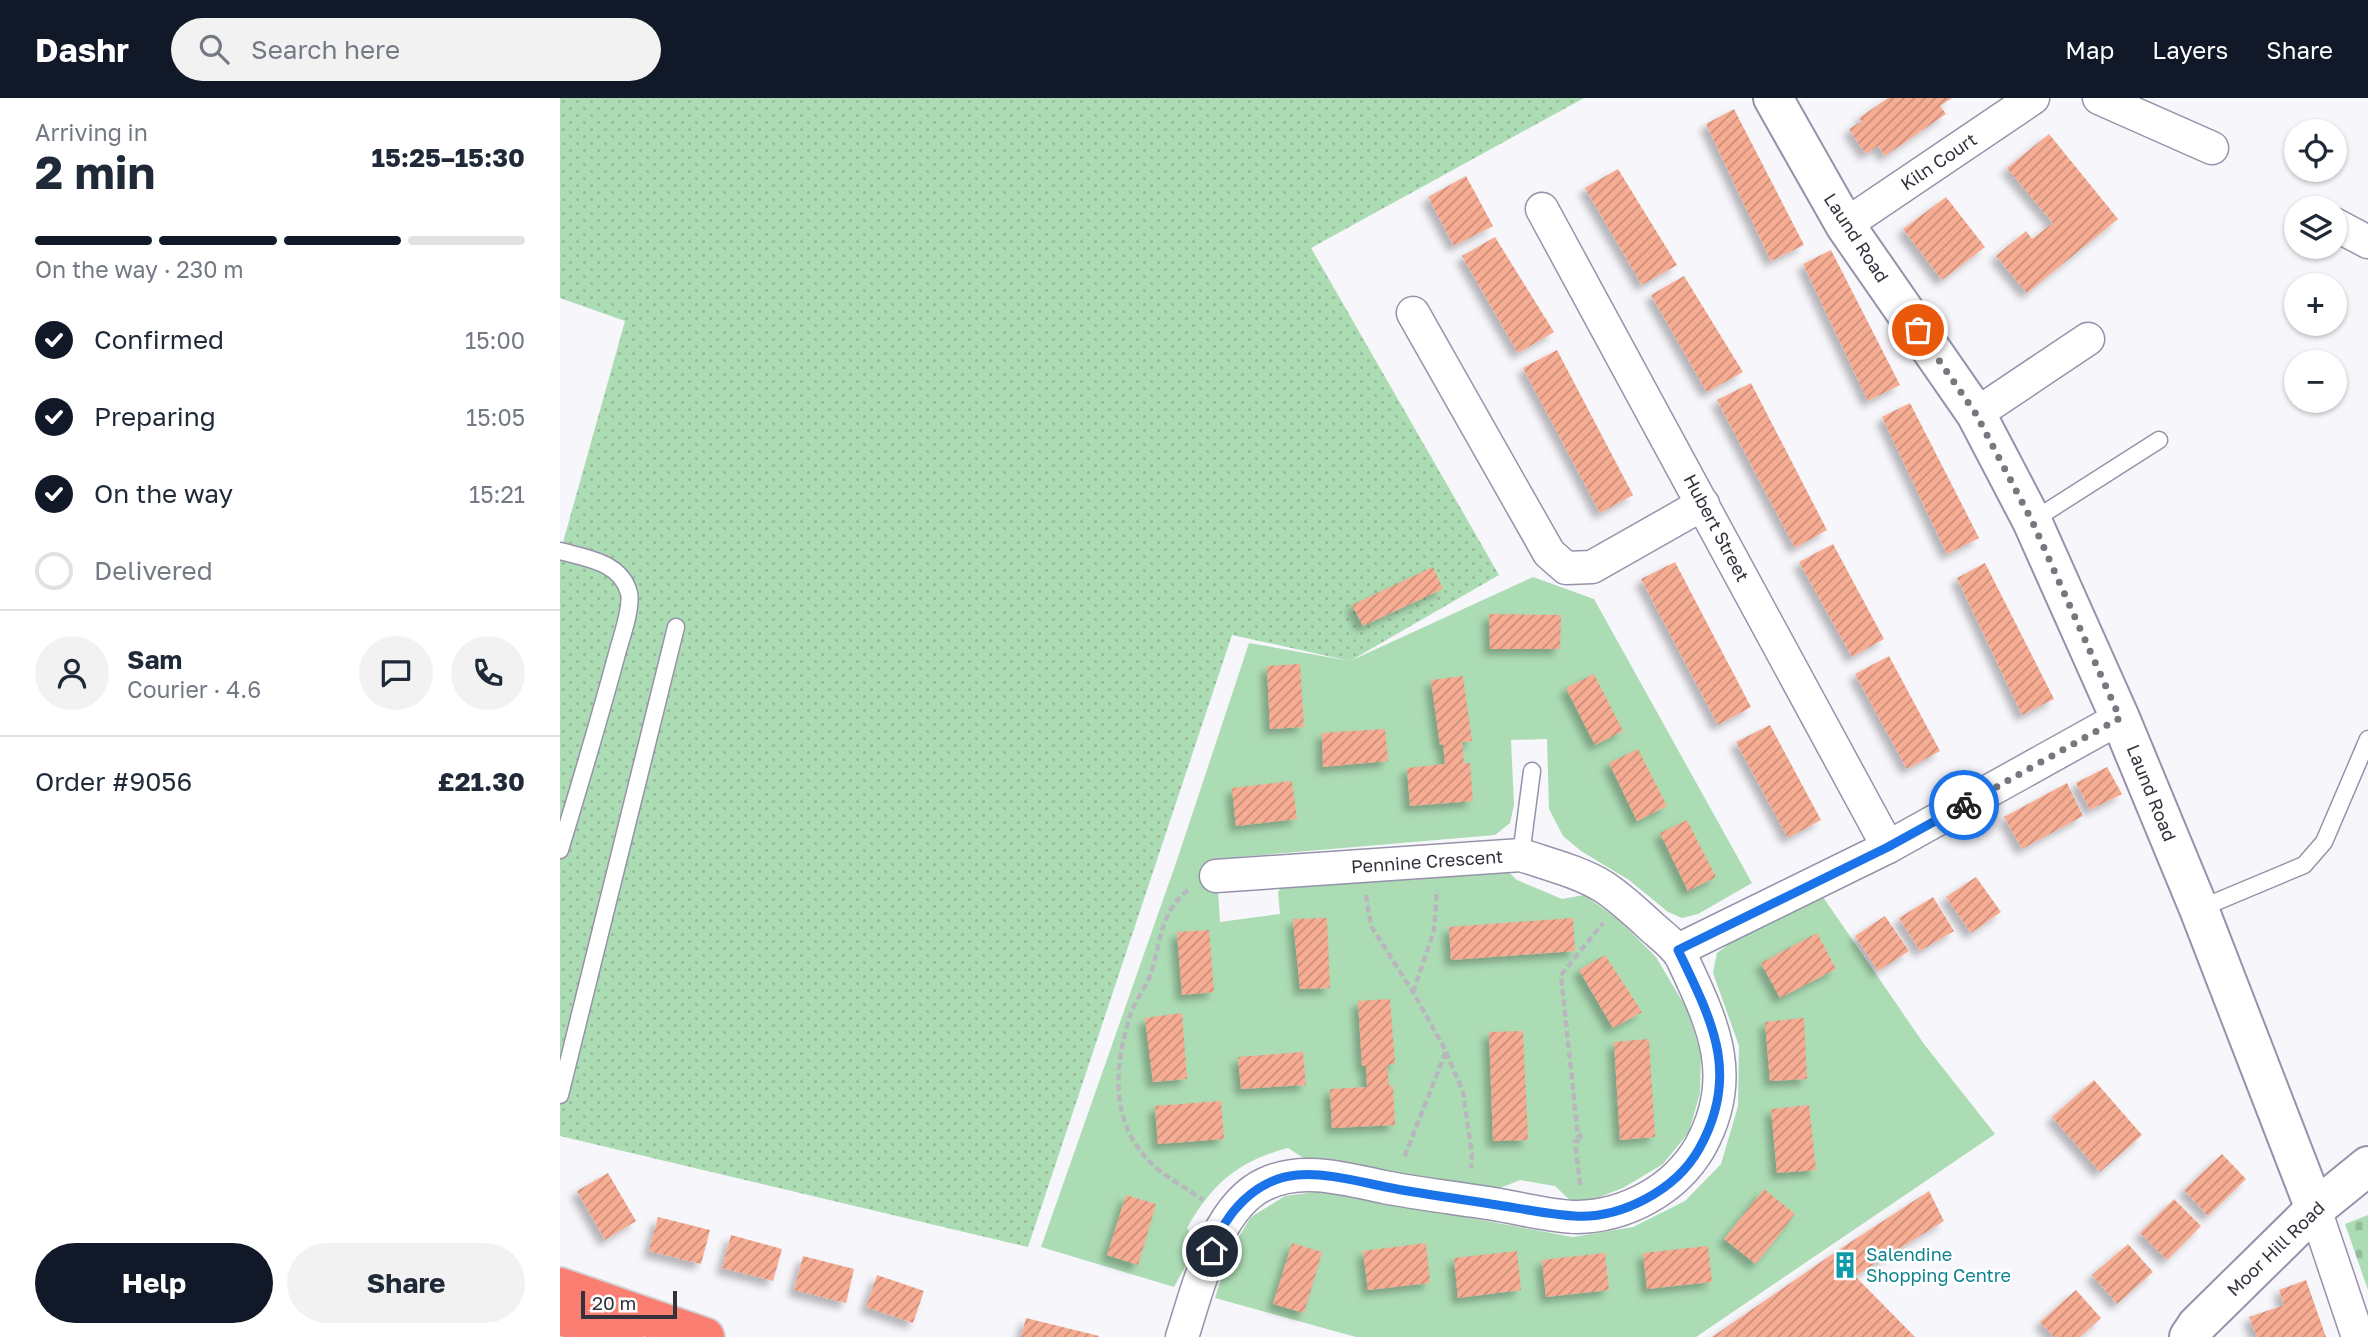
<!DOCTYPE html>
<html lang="en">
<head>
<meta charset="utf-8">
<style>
  body { margin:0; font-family:"Golos Text",sans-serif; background:#f2f2f3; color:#1f2937; height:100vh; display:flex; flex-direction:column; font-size:26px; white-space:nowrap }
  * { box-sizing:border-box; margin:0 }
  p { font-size:23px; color:#747a83 }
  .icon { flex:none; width:38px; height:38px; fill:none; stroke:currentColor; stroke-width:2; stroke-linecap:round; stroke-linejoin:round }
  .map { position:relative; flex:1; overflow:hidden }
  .panel { display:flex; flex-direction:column; background:#fff; width:560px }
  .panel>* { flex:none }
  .tools { position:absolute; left:1724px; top:21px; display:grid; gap:14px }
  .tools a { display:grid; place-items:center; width:63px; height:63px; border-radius:50%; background:#fff; box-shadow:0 2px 5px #0004; font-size:35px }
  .scale { position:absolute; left:21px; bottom:18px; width:96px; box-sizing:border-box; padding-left:7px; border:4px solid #34323d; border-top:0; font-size:19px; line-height:24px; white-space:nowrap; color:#34323d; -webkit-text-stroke:5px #fff; paint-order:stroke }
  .pin { position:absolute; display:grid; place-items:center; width:60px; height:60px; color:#fff; margin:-30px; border:4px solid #fff; border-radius:50%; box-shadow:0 2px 7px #0007 }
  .courier { position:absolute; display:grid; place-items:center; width:70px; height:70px; margin:-35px; border:5px solid #1a73e8; border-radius:50%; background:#fff; color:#222; box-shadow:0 2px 9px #0007 }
  .summary em { font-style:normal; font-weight:700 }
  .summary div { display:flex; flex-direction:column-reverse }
  .summary { display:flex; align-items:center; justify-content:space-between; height:119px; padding:0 35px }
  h1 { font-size:46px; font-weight:700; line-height:52px }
  .bar { display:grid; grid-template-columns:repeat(4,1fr); gap:10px 7px; align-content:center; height:84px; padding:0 35px }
  .bar i { height:9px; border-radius:5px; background:#e0e1e3 }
  .bar .current { background:#111827 }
  .bar p { grid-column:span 4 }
  .line { display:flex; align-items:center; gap:18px; padding:0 35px; border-top:2px solid #e0e1e3 }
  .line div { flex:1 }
  .round { display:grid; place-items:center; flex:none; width:74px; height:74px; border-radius:37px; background:#f2f2f3 }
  ol { padding:0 35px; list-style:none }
  li { display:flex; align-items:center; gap:21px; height:77px }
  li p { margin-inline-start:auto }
  li .icon { padding:7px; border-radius:50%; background:#111827; color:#fff; stroke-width:4 }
  li:last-child { color:#747a83 }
  li i { width:38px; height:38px; border:4px solid #e0e1e3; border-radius:50% }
  .primary-button { display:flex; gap:14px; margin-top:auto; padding:14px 35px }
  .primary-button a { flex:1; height:80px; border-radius:42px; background:#111827; color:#fff; font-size:28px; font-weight:700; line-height:80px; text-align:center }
  .primary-button a+a { background:#f2f2f3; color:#1f2937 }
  header { display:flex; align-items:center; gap:42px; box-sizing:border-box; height:98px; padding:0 35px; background:#111827; color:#fff }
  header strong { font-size:33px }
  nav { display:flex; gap:38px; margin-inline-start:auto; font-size:24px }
  .search { width:490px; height:63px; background:#f2f2f3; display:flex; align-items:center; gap:18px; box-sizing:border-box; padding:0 24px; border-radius:38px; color:#747a83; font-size:26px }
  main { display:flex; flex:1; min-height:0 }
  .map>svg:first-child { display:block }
  .grass { fill:#acdcb4 }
  .cemetery { fill:url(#cemetery-stones) }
  .park { fill:url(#park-dots) }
  .building { fill:url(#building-hatch); filter:url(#shadow) }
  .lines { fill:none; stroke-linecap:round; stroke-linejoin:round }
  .lane-casing { stroke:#9692ab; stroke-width:19 }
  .street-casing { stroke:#9692ab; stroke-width:35 }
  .secondary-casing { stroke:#9692ab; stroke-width:42 }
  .highway-casing { stroke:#d2d2d4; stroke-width:42 }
  .path { stroke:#b8b7bd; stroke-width:4.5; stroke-dasharray:7 3.5; stroke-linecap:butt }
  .lane { stroke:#fff; stroke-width:16 }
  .street { stroke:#fff; stroke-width:32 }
  .secondary { stroke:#fff; stroke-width:38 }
  .highway { stroke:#fb7e72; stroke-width:38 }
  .done { stroke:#787780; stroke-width:7; stroke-dasharray:0 12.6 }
  .route { stroke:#1a73e8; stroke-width:9 }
  .labels { text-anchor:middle; stroke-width:5; stroke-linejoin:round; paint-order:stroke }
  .street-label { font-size:18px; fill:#34323d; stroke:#fff }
  .culture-label { font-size:18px; fill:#0d838f; stroke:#fff; text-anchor:start }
</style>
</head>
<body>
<header>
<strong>Dashr</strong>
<div class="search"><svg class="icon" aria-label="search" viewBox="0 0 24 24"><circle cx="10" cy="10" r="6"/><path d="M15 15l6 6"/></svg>Search here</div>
<nav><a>Map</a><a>Layers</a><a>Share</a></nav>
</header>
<main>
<section class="panel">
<div class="summary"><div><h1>2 min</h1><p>Arriving in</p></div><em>15:25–15:30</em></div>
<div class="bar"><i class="current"></i><i class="current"></i><i class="current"></i><i></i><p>On the way · 230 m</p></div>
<ol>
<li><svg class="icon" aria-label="check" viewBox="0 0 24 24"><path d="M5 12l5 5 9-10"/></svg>Confirmed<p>15:00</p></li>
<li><svg class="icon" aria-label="check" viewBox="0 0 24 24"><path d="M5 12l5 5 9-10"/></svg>Preparing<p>15:05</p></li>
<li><svg class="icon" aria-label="check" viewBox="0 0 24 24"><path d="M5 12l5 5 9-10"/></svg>On the way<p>15:21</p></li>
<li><i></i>Delivered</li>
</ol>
<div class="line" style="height:126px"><a class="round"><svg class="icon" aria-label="person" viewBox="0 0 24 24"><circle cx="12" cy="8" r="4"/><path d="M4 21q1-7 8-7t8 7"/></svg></a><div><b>Sam</b><p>Courier · 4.6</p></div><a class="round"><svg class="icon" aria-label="chat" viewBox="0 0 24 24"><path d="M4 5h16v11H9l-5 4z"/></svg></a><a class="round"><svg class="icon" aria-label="phone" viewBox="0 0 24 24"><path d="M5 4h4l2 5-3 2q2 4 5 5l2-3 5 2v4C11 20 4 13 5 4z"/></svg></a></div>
<div class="line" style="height:91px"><div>Order #9056</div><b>£21.30</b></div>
<div class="primary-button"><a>Help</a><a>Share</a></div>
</section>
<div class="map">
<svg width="1808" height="1239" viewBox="0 0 1808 1239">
  <defs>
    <pattern id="cemetery-stones" width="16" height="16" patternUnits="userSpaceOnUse" patternTransform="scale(1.75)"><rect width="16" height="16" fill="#acdcb4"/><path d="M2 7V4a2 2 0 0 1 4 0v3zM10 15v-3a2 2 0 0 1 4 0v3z" fill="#95bd9c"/></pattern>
    <pattern id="park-dots" width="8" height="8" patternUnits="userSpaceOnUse" patternTransform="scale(1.75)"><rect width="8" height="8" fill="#acdcb4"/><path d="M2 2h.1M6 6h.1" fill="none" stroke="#95bd9c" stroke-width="1.8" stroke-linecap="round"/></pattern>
    <pattern id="building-hatch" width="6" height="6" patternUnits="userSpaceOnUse" patternTransform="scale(1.75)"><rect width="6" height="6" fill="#f7ad93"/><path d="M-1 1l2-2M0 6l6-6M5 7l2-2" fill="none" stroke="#c98d79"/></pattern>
    <filter id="shadow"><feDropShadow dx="-6" dy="6" stdDeviation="3.5" flood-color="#0004"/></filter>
  </defs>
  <rect width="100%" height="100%" fill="#f7f6fb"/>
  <g class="grass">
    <path d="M973,479l61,22 158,284 -54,31 -16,4 -14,-6 -39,-32 -48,-29 -18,-15 -14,-27 -2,-70 -36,1 3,65 -4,18 -15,12 -279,24 4,63 60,-8 -2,-22 7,-11 219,-13 13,12 45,19 22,-4 35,25 37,37 32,54 13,44 -1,38 -11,39 -26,32 -40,24 -47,18 -21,-20 -35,-6 -25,10 -187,-29 -20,-13c-50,13 -76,36 -101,80l10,17 -23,42 -133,-40 136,-387 72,-217 101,18z"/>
    <path d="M1261,796l103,150 71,90 -299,203h-340l-141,-39 15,-47 21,-34 34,-21 39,-5 249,46 60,-10 52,-26 36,-37 17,-58 1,-60 -26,-73 4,-20 16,-12z"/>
  </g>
  <path class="cemetery" d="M1808,1117v75l-23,-66z"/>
  <path class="park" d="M0,0h1024l-273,150 188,327 -149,86 -118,-26 -204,612 -468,-111v-583l65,-232 -65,-23z"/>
  <g class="building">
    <path d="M1328,0h64l-12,8 6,8 -61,42 -7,-10 -12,8 -17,-25 13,-8 -3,-3z"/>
    <path d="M1174,11l70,136 -33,16 -65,-137z"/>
    <path d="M1489,36l69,85 -91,74 -31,-37 30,-25 6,8 21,-16 -46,-55z"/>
    <path d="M1058,71l59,96 -35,20 -57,-97z"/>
    <path d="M906,78l27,50 -39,20 -26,-49z"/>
    <path d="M1386,99l39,50 -43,33 -39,-51z"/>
    <path d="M935,139l59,95 -36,21 -56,-97z"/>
    <path d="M1271,152l69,135 -32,16 -65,-137z"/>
    <path d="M1124,178l59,96 -36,20 -56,-97z"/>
    <path d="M997,252l76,145 -33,18 -77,-145z"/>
    <path d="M1191,285l76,147 -32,18 -78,-148z"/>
    <path d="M1350,305l69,135 -32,16 -65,-137z"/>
    <path d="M1273,446l51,95 -32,18 -53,-95z"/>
    <path d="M1115,464l76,145 -33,18 -77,-146z"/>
    <path d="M1425,465l69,136 -32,16 -65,-137z"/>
    <path d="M873,469l10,22 -80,37 -11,-21z"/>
    <path d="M929,516l72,1 -1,34h-70z"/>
    <path d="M1329,558l51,95 -33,18 -52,-95z"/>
    <path d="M740,566l4,63 -34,2 -3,-63z"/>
    <path d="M1034,576l29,57 -28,14 -29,-57z"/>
    <path d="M903,578l9,65 -10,1 2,21h6l3,38 -63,5 -3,-38 38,-4 -2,-20 -3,1 -9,-65z"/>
    <path d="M1210,627l51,95 -33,18 -52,-96z"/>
    <path d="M825,631l3,32 -65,6 -1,-34z"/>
    <path d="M1078,651l29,57 -30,15 -28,-58z"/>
    <path d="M1547,669l15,27 -32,16 -14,-27z"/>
    <path d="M732,683l5,38 -61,7 -4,-38z"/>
    <path d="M1507,685l16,33 -61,33 -18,-32z"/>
    <path d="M1127,722l29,57 -28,14 -28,-58z"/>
    <path d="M1416,779l25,35 -30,21 -25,-36z"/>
    <path d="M1373,799l21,34 -34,20 -21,-33z"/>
    <path d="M1325,818l24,35 -31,20 -23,-35z"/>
    <path d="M767,820l3,70 -30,1 -7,-70z"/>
    <path d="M1013,820l2,33 -124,9 -2,-33z"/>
    <path d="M649,832l5,62 -32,3 -5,-63z"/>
    <path d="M1257,835l19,36 -56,29 -19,-35z"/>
    <path d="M1045,857l37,57 -29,16 -34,-58z"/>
    <path d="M830,901l5,65 -8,1 2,21h4l2,39 -63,3 -2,-39 37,-2 -1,-21h-4l-4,-65z"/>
    <path d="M622,915l5,66 -34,3 -8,-64z"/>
    <path d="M1244,920l3,61 -37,2 -5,-59z"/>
    <path d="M963,933l5,109 -35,1 -4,-109z"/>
    <path d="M1089,941l6,98 -35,3 -6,-98z"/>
    <path d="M743,954l3,33 -65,4 -3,-32z"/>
    <path d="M1534,982l48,55 -42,37 -48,-55z"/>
    <path d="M661,1003l3,38 -66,5 -3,-38z"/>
    <path d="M1249,1007l7,65 -39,3 -6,-64z"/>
    <path d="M1662,1056l24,25 -38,37 -24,-26z"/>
    <path d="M48,1075l28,48 -31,19 -28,-49z"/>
    <path d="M1204,1091l31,25 -39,50 -32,-25z"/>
    <path d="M1369,1093l15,30 -89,55 60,61h-203l122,-84z"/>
    <path d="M566,1097l30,9 -18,61 -31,-10z"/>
    <path d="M1614,1101l27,27 -34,34 -27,-27z"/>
    <path d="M98,1119l52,13 -9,34 -52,-13z"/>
    <path d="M171,1137l51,14 -9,32 -51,-13z"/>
    <path d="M732,1145l30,9 -18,61 -31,-9z"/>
    <path d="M866,1145l4,40 -62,7 -5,-39z"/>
    <path d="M1568,1146l25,28 -36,32 -25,-29z"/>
    <path d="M1148,1148l4,36 -65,7 -4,-36z"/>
    <path d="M957,1153l4,39 -63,8 -4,-40z"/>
    <path d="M1045,1155l4,37 -63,7 -4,-37z"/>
    <path d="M243,1158l51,13 -8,34 -52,-13z"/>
    <path d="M317,1177l47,16 -11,32 -47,-16z"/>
    <path d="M1746,1182l20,57h-69l-8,-20 35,-12 -5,-15z"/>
    <path d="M1516,1192l25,28 -21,19h-26l-14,-15z"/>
    <path d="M466,1220l73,18v1h-78z"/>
  </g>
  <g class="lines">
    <defs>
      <g id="lane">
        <path d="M1472,423l127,-81"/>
        <path d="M0,453c26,7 61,11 69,42 3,14 -7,43 -11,57 -18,67 -38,134 -58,200"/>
        <path d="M961,757l11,-84"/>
        <path d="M1639,811l105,-44 20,-23 44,-103"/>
        <path d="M0,997l116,-468"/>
      </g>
      <g id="street">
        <path d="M1539,0l113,50"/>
        <path d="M982,111l346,638"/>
        <path d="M1774,126l34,18"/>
        <path d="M1285,127l188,-127"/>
        <path d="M853,215l136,240 17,15 26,-1 111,-63"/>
        <path d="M1416,316l112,-75"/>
        <path d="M1118,852l210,-103 232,-129"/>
        <path d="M1755,1111l43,128"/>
        <path d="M622,1239c16,-48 33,-130 83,-153 37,-18 81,-5 119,3 36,7 73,11 110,17 24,4 60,13 83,13 49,-1 98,-27 123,-70 39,-70 13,-123 -18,-189 -6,-12 -19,-21 -29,-30 -15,-14 -31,-29 -49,-41 -24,-15 -56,-23 -83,-32l-305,21"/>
      </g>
      <g id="secondary">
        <path d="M1213,0l72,127 131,189 56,107 88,197 79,191 116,300"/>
        <path d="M1629,1239l8,-12 118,-116 53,-43"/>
      </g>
      <g id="highway">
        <path d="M0,1189l145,50"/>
        <path d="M0,1218l65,18"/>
      </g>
    </defs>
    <use href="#lane" class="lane-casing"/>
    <use href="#street" class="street-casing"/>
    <use href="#secondary" class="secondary-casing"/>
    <use href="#highway" class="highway-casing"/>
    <g class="path">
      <path d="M628,792c-29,23 -27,54 -38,86 -6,14 -17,28 -21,43 -15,51 -19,103 22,144 14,14 35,25 52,37"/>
      <path d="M806,797l5,31 42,66 33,59 -42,107"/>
      <path d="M853,894l21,-61 3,-41"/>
      <path d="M886,954l17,40 9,63 -1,13"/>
      <path d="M1020,1087l-5,-44h6l-1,-6 -2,1 -17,-161 42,-52"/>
    </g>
    <use href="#lane" class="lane"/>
    <use href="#street" class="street"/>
    <use href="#secondary" class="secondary"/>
    <use href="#highway" class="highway"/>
  </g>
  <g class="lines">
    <path class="done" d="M1358,232l58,84 56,107 88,197 -156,87"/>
    <path class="route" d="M652,1153c13,-38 43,-72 85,-76 26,-3 64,7 89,12 35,7 70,11 105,17 27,4 56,10 83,12 47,3 102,-26 125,-67 42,-75 13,-128 -21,-199l210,-103 76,-42"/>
  </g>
  <defs>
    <symbol id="building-bare" viewBox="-9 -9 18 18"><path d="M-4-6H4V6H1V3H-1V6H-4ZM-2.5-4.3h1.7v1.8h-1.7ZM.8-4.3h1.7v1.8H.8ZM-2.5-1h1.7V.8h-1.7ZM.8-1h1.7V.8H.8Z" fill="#0f9aa8" stroke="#fff" stroke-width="2.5" paint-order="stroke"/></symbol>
  </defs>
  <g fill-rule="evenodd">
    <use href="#building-bare" x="1266" y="1148" width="38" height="38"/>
  </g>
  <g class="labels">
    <g class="street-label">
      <text transform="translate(1379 64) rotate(-34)" y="6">Kiln Court</text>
      <text transform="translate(1296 140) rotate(57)" y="6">Laund Road</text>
      <text transform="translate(1156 430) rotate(62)" y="6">Hubert Street</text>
      <text transform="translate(1591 695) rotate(68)" y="6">Laund Road</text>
      <text transform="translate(867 764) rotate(-4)" y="6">Pennine Crescent</text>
      <text transform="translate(1716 1151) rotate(-44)" y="6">Moor Hill Road</text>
    </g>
    <g class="culture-label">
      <text x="1306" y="1163">Salendine<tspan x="1306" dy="21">Shopping Centre</tspan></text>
    </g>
  </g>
</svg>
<div class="tools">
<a><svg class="icon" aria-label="locate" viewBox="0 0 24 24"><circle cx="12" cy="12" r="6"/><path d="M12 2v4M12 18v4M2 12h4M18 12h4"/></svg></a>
<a><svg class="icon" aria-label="layers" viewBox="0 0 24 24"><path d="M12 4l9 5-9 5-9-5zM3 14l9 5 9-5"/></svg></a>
<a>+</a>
<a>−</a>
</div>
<div class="scale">20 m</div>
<div class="pin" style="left:1358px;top:232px;background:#ea580c"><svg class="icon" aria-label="bag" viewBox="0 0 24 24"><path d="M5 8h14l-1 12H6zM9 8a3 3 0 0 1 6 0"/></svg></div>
<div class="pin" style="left:652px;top:1153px;background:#1f2937"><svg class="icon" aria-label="home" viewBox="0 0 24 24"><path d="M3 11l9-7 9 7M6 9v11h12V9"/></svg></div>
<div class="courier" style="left:1404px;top:707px"><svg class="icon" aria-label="bike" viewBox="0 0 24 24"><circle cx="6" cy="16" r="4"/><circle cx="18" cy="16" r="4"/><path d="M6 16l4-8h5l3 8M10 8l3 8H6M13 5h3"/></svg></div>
</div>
</main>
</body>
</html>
